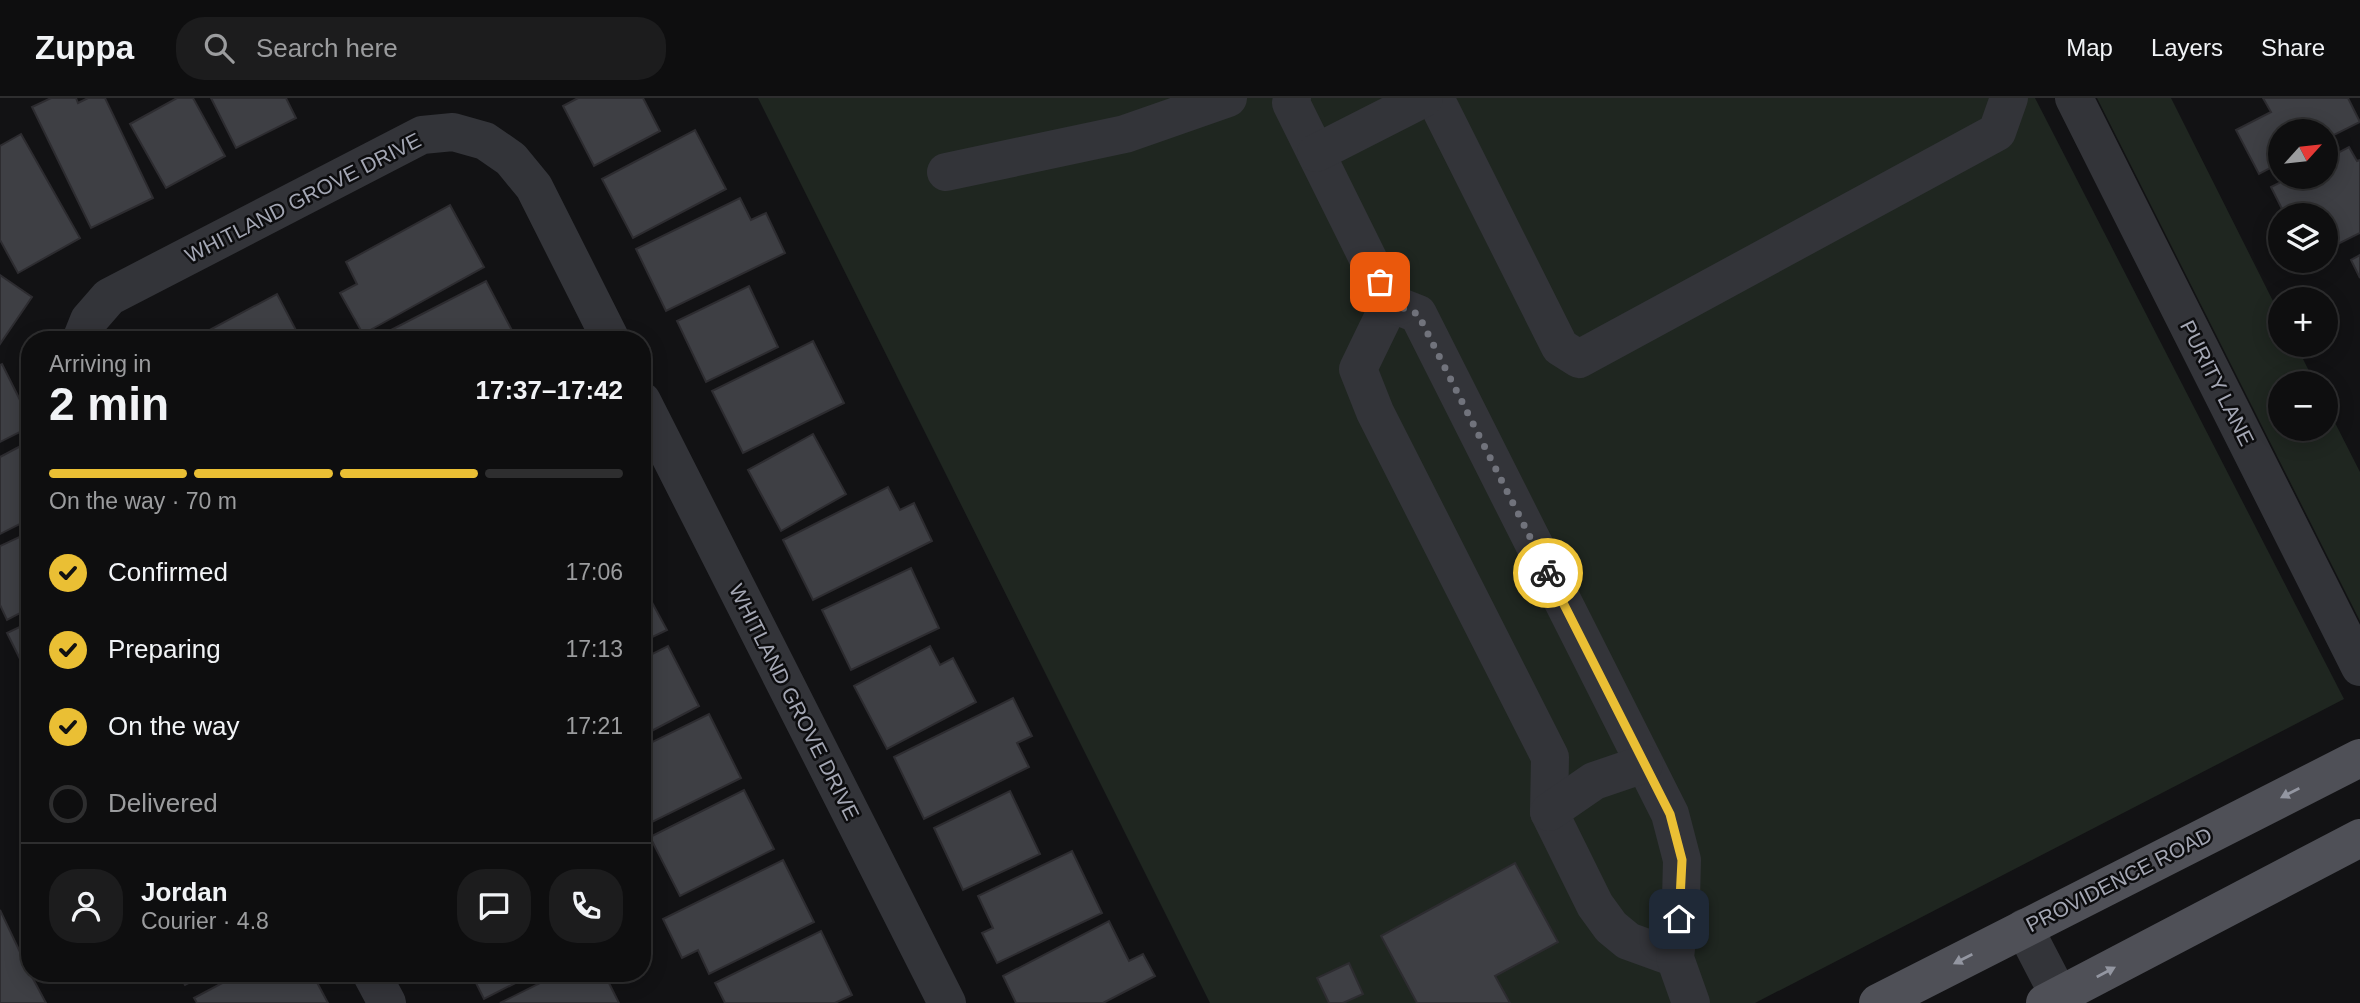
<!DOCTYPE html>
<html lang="en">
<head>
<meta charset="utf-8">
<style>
  body { margin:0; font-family:Helvetica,sans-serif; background:#1c1c1d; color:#f1f3f6; height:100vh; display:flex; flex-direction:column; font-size:26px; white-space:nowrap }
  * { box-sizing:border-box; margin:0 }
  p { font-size:23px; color:#9b9c9e }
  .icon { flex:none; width:38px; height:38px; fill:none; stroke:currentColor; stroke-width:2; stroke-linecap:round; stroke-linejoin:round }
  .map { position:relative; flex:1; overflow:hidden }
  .drawer { position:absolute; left:21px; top:233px; width:630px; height:651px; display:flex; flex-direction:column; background:#0e0e0f; border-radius:28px; box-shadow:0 4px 18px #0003,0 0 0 2px #2e2e2f }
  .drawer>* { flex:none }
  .needle { width:46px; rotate:63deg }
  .buttons { position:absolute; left:2268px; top:21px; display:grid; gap:14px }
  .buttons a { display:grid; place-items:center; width:70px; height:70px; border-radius:50%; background:#0e0e0f; box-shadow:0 4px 18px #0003,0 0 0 2px #2e2e2f; font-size:35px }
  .pin { position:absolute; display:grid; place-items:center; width:60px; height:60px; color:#fff; margin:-30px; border-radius:14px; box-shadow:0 4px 10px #0006 }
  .courier { position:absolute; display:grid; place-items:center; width:70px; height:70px; margin:-35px; border:5px solid #eabf34; border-radius:50%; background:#fff; color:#222; box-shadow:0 2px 9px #0007 }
  .head em { font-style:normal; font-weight:600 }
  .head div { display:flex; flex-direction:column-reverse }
  .head { display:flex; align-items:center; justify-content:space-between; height:119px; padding:0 28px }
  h1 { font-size:46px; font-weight:600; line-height:52px }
  .bar { display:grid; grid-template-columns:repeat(4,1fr); gap:10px 7px; align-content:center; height:84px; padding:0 28px }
  .bar i { height:9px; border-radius:5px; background:#2e2e2f }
  .bar .current { background:#eabf34 }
  .bar p { grid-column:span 4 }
  .line { display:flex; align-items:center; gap:18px; padding:0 28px; border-top:2px solid #2e2e2f }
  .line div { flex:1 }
  .round { display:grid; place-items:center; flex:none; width:74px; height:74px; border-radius:28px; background:#1c1c1d }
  ol { padding:0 28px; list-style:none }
  li { display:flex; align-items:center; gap:21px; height:77px }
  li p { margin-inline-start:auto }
  li .icon { padding:7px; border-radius:50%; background:#eabf34; color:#111; stroke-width:4 }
  li:last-child { color:#9b9c9e }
  li i { width:38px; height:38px; border:4px solid #2e2e2f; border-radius:50% }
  header { display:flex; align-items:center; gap:42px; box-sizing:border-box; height:98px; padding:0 35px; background:#0e0e0f; border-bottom:2px solid #2e2e2f }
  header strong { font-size:33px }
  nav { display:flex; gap:38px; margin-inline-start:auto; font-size:24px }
  .search { width:490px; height:63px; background:#1c1c1d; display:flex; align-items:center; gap:18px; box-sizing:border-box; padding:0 24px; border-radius:28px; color:#9b9c9e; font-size:26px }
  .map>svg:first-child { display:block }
  .green { fill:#1f2620 }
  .building { fill:#3e3f44; stroke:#2d2c30; stroke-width:2 }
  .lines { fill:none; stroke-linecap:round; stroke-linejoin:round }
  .minor { stroke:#333439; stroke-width:38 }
  .major { stroke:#4f5057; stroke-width:38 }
  .oneway { fill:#9396a1 }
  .done { stroke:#71737c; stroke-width:7; stroke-dasharray:0 12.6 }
  .route { stroke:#eabf34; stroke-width:9 }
  .labels { text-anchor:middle; stroke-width:5; stroke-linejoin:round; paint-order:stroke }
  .street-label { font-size:21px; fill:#a4a7b4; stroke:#0d0d0f }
</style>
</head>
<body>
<header>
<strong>Zuppa</strong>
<div class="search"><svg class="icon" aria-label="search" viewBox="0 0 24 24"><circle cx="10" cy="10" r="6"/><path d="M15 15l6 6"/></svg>Search here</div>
<nav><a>Map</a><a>Layers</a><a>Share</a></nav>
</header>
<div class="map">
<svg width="2360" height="905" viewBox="0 0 2360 905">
  <rect width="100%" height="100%" fill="#121214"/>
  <g class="green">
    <path d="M758,0h1277l309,601 -589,304h-545z"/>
    <path d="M2097,0h74l109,217v30h16l19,38h-35v46h46v-24l34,67v149z"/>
  </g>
  <g class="building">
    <path d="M51,0h25l2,5 10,-5h17l48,100 -62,30 -59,-121z"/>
    <path d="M177,0h16l32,58 -59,32 -36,-64z"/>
    <path d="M211,0h75l10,20 -60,30z"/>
    <path d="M578,0h65l17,33 -66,35 -31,-60z"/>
    <path d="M2263,0h85l12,24 -34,17v-8h-46v32l-21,11 -23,-44 35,-18z"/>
    <path d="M695,32l31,59 -93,49 -31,-59z"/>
    <path d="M21,36l59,104 -62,35 -18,-33v-94z"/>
    <path d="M2349,49l8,14 3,-1v73l-34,17v-35h-41l-14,-28 20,-10h35v-18z"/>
    <path d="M740,100l11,22 15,-7 19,40 -119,58 -30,-62z"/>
    <path d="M450,107l34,62 -121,67 -23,-41 17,-9 -11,-22z"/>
    <path d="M2360,157v23l-9,-18z"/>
    <path d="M0,177l32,22 -32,47z"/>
    <path d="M486,183l31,59h-120l-6,-10z"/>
    <path d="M749,188l29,61 -72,35 -29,-61z"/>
    <path d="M277,196l21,40 -11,6h-96z"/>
    <path d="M813,243l31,62 -101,50 -31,-62z"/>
    <path d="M2,266l28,56v7l-30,15v-77z"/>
    <path d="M813,336l33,60 -65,37 -33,-61z"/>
    <path d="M30,343v78l-30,15v-77z"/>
    <path d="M888,389l12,23 14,-7 18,38 -119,59 -30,-60z"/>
    <path d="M30,434v76l-23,12 -7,-15v-59z"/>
    <path d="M911,470l28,60 -88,42 -29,-60z"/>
    <path d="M642,486l25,46 -25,12z"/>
    <path d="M30,524v57l-23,-46z"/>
    <path d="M668,548l31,60 -57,30v-77z"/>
    <path d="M930,548l10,19 13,-7 23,44 -89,47 -33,-63z"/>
    <path d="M1013,600l19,38 -15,7 12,24 -105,52 -30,-62z"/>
    <path d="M709,616l32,64 -99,49v-80z"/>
    <path d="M744,692l30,59 -94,47 -30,-59z"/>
    <path d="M1010,693l30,63 -77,36 -29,-62z"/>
    <path d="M1072,753l30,62 -105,50 -15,-30 11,-5 -15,-32z"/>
    <path d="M783,762l31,62 -105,52 -11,-24 -16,8 -19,-39z"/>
    <path d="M1515,765l43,79 -63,34 15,27h-93l-36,-67z"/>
    <path d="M0,812l30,63 16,30h-46z"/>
    <path d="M1109,823l20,40 14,-7 12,22 -52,27h-87l-13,-27z"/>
    <path d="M821,833l31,64 -17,8h-110l-10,-20z"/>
    <path d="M1349,865l14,31 -20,9h-14l-12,-25z"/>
    <path d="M179,875h29l-23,12z"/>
    <path d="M241,875h71l16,30h-131l-3,-5z"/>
    <path d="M471,875h64l-51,26z"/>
    <path d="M560,875h44l15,30h-119z"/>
  </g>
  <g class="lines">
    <g class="minor">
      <path d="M1292,0l-1,5 99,200 -32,66 17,43 175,345 -1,55 46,93 16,22 17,14 47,17"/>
      <path d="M1435,0l125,249 19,12 418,-227 12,-34"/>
      <path d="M2074,0l286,569"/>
      <path d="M1316,55l108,-55"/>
      <path d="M946,74l179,-38 103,-36"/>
      <path d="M1390,205l28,11 252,500 12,46 -1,39 -6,59 16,45"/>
      <path d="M81,242l8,-20 20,-23 313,-162 31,-3 32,9 26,18 23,28 77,153"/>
      <path d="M642,303l305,602"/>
      <path d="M1549,714l45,-31 50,-17"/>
      <path d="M2024,830l39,75"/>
      <path d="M371,875l16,30"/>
    </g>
    <g class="major">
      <path d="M1878,905l482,-245"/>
      <path d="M2045,905l315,-165"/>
    </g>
  </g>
  <defs><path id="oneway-solid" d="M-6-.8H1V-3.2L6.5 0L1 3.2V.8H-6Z" transform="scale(1.75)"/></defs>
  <g class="oneway">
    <use href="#oneway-solid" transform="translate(2290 695) rotate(153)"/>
    <use href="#oneway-solid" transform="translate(1963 861) rotate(153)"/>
    <use href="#oneway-solid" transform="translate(2106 874) rotate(-28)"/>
  </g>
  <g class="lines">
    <path class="done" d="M1380,184l10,21 28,11 130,259"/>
    <path class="route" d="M1548,475l122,241 12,46 -3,59"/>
  </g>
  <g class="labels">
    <g class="street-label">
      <text transform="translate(303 100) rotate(-27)" y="7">WHITLAND GROVE DRIVE</text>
      <text transform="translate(2217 285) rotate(63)" y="7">PURITY LANE</text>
      <text transform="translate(794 604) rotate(63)" y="7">WHITLAND GROVE DRIVE</text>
      <text transform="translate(2119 782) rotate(-27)" y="7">PROVIDENCE ROAD</text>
    </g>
  </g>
</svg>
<div class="buttons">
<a><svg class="needle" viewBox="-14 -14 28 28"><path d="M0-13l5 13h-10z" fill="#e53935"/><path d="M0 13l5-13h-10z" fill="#9b9c9e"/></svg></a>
<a><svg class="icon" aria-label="layers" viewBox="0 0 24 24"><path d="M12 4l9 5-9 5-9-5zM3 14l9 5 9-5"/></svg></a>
<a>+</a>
<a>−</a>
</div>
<div class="pin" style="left:1380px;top:184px;background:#ea580c"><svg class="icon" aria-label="bag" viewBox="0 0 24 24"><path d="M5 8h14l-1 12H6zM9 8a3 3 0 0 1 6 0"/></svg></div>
<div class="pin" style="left:1679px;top:821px;background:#1f2937"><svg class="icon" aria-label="home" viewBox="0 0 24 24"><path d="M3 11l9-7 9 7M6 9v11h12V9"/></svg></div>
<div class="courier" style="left:1548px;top:475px"><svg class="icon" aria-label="bike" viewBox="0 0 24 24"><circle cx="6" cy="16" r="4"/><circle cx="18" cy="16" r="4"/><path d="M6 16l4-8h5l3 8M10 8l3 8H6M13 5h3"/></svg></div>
<section class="drawer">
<div class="head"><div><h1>2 min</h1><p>Arriving in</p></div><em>17:37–17:42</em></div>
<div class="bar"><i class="current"></i><i class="current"></i><i class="current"></i><i></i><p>On the way · 70 m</p></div>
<ol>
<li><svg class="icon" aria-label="check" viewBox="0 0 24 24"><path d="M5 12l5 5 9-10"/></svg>Confirmed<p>17:06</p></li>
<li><svg class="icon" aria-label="check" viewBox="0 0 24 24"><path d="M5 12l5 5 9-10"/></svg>Preparing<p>17:13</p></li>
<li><svg class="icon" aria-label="check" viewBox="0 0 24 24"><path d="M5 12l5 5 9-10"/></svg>On the way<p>17:21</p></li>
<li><i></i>Delivered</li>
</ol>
<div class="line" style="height:126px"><a class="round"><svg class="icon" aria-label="person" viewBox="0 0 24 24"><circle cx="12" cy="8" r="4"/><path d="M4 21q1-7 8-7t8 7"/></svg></a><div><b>Jordan</b><p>Courier · 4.8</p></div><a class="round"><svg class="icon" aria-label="chat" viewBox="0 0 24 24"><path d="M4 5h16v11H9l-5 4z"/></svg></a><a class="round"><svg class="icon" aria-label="phone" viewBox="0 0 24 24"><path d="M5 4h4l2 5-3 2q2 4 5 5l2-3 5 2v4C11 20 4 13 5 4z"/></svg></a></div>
</section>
</div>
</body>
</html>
